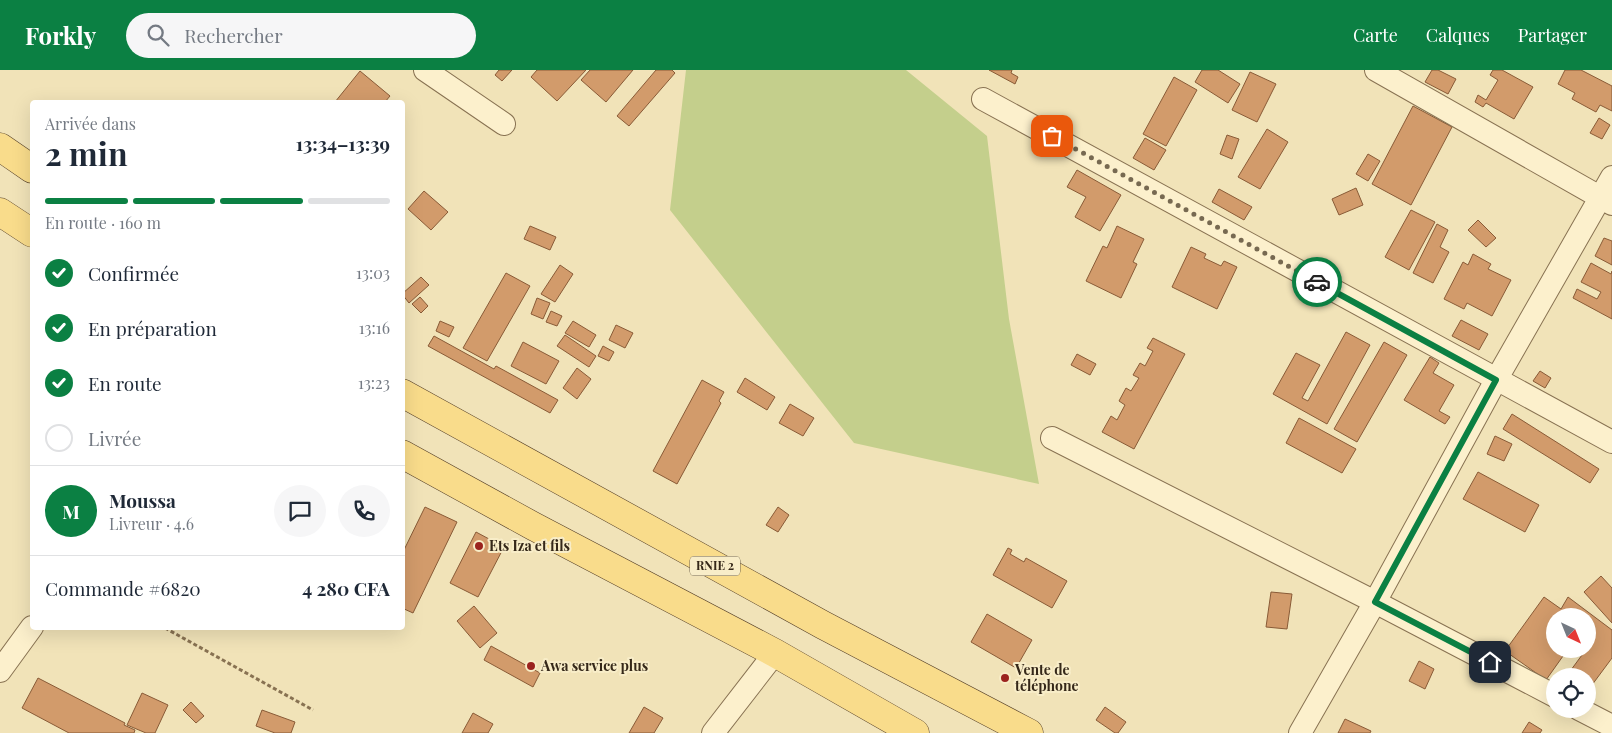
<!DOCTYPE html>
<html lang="fr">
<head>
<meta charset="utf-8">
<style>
  body { margin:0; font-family:"Playfair Display",serif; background:#f6f6f7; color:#1f2937; height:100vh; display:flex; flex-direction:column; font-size:19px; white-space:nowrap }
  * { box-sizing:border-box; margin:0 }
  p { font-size:16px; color:#747a83 }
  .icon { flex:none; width:28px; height:28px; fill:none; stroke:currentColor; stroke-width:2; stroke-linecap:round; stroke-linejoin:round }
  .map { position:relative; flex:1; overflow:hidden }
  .panel { position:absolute; left:30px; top:30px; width:375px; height:530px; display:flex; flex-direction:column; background:#fff; border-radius:5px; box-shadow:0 5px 20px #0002 }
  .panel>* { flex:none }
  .needle { width:32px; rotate:137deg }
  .buttons { position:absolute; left:1546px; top:538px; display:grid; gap:10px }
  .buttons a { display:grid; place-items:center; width:50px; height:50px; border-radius:50%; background:#fff; box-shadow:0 5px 20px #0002; font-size:25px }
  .pin { position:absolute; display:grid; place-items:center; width:42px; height:42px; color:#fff; margin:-21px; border-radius:10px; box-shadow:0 2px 8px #0006 }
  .courier { position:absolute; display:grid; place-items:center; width:50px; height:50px; margin:-25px; border:4px solid #0b8043; border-radius:50%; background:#fff; color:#222; box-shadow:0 1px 6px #0007 }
  .head em { font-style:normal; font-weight:700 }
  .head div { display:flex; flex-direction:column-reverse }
  .head { display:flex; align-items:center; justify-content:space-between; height:85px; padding:0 15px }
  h1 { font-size:32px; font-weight:700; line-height:38px }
  .bar { display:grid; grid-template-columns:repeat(4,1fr); gap:8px 5px; align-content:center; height:60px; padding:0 15px }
  .bar i { height:6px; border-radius:4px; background:#e0e1e3 }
  .bar .current { background:#0b8043 }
  .bar p { grid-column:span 4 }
  .line { display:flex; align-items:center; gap:12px; padding:0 15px; border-top:1px solid #e0e1e3 }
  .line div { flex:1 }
  .round { display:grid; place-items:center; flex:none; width:52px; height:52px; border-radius:26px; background:#f6f6f7 }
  ol { padding:0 15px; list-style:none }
  li { display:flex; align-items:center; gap:15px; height:55px }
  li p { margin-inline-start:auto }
  li .icon { padding:5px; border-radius:50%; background:#0b8043; color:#fff; stroke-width:4 }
  li:last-child { color:#747a83 }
  li i { width:28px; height:28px; border:2px solid #e0e1e3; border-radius:50% }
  header { display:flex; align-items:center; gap:30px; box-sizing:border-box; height:70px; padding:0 25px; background:#0b8043; color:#fff }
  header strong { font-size:24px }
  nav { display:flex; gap:28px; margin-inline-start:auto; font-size:18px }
  .search { width:350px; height:45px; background:#f6f6f7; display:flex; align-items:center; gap:12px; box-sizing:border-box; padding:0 18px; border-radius:28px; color:#747a83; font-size:19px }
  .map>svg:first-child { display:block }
  .green { fill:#c4cf8c }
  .building { fill:#d29b6b; stroke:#895b37 }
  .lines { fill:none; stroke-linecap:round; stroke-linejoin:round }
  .street-casing { stroke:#887252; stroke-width:24 }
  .primary-casing { stroke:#553f28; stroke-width:29 }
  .path { stroke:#887252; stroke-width:3; stroke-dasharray:4 2.5; stroke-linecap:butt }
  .street { stroke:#fcf0cc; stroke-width:22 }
  .primary { stroke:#f9dc8b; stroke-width:28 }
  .done { stroke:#776951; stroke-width:5; stroke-dasharray:0 9 }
  .route { stroke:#0b8043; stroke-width:6 }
  .poi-dot { fill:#9b231e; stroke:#f8edc8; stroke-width:2 }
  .labels { text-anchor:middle; stroke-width:4; stroke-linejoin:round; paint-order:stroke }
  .shield { fill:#f8edc8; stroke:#70634e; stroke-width:1 }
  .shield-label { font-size:12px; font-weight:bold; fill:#352819 }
  .poi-label { font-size:14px; font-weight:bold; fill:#352819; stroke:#f8edc8; text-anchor:start }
</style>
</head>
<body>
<header>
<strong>Forkly</strong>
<div class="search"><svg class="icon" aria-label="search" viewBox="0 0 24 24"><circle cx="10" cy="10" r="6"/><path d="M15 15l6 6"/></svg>Rechercher</div>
<nav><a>Carte</a><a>Calques</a><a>Partager</a></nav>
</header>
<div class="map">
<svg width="1612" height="663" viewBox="0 0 1612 663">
  <rect width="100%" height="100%" fill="#f1e3b8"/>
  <path class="green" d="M686,0h220l81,66 22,183 30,165 -185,-41 -184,-233z"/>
  <g class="building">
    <path d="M499,0h13l-10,11 -7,-6z"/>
    <path d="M537,0h49l-29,31 -26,-24z"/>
    <path d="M590,0h43l-27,32 -25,-22z"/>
    <path d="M656,0h16l3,3 -46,53 -12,-10z"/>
    <path d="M989,0h23l-1,3 7,4 -3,7z"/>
    <path d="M1202,0h16l22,14 -12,19 -33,-21z"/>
    <path d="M1432,0h6l18,9 -8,15 -23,-12z"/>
    <path d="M1493,0h9l31,17 -19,32 -28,-16 -3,4 -8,-5 3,-7 8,5 12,-20 -8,-5z"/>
    <path d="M1565,0h16l31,16v25l-12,-6 -4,7 -24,-13 3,-6 -17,-9z"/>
    <path d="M360,1l30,25 -5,6h-50z"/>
    <path d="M1250,2l26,12 -19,38 -25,-12z"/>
    <path d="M1174,7l23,13 -31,56 -23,-12z"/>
    <path d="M1413,36l39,21 -41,78 -39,-21z"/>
    <path d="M1599,48l11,7 -8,14 -12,-6z"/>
    <path d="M1267,59l21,13 -28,47 -22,-12z"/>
    <path d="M1227,65l12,4 -7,20 -12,-5z"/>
    <path d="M1145,68l21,12 -12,20 -21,-12z"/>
    <path d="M1368,84l12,7 -12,20 -12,-7z"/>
    <path d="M1077,100l44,25 -21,36 -25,-14 11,-20 -19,-10z"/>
    <path d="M1356,118l7,17 -24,10 -7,-16z"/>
    <path d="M1219,119l33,18 -8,13 -32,-18z"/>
    <path d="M424,121l24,21 -17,18 -23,-21z"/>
    <path d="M1411,140l24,12 -26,48 -24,-13z"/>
    <path d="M1478,150l18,18 -10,9 -18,-17z"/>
    <path d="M1437,154l11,6 -8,17 9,5 -16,31 -20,-10z"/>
    <path d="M530,156l26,11 -6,13 -26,-11z"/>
    <path d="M1117,156l27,13 -11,23 4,2 -16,34 -35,-17 17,-35 4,2z"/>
    <path d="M1604,168l8,3v24l-17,-9z"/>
    <path d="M1191,177l15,7 -2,4 17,8 3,-5 13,6 -20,42 -45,-22z"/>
    <path d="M1473,184l18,10 -3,5 23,11 -19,36 -25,-13 -3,6 -20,-10 19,-37 5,3z"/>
    <path d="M1591,193l20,11 1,-3v48l-39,-21 4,-9 20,10 4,-7 -20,-10z"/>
    <path d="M560,195l13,9 -18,28 -14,-8z"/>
    <path d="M506,203l24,13 -43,75 -24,-13z"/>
    <path d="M421,207l8,8 -20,18 -7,-9z"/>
    <path d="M420,227l8,9 -7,7 -9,-9z"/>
    <path d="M537,228l13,5 -7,16 -12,-5z"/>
    <path d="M551,241l11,5 -5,10 -11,-4z"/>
    <path d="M1461,250l27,14 -9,16 -27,-14z"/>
    <path d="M440,251l14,6 -5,10 -13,-6z"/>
    <path d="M573,251l23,14 -7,12 -24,-14z"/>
    <path d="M616,255l17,8 -8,15 -16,-8z"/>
    <path d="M1346,262l24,13 -43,79 -54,-30 23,-41 24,12 -18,33 6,3z"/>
    <path d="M565,265l31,21 -7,11 -32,-21z"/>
    <path d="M434,266l60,33 2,-3 62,34 -8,13 -122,-67z"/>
    <path d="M1153,268l32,16 -51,95 -32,-17 9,-16 6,4 8,-15 -6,-4 7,-13 5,3 8,-13 -6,-3 7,-12 5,3 8,-15 -6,-3z"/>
    <path d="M523,272l36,19 -13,23 -35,-18z"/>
    <path d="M1384,272l23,13 -50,87 -23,-13z"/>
    <path d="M603,276l11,6 -5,9 -11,-5z"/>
    <path d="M1077,284l19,10 -6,11 -19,-10z"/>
    <path d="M1430,287l9,6 -6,10 21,12 -15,26 11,6 -5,7 -41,-24z"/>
    <path d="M577,298l14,11 -14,20 -14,-11z"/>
    <path d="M1540,301l11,7 -6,10 -12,-7z"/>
    <path d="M745,308l30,19 -8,13 -30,-18z"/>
    <path d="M702,310l22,12 -5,9 2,2 -44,81 -24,-13z"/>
    <path d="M790,334l24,14 -11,18 -24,-13z"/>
    <path d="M1512,344l87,55 -9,14 -87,-54z"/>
    <path d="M1299,348l57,31 -14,24 -56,-30z"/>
    <path d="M1495,366l17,8 -8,17 -17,-7z"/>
    <path d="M1478,402l61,33 -14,27 -62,-33z"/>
    <path d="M425,437l32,15 -44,91 -11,-5v-54z"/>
    <path d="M778,437l11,8 -11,17 -12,-7z"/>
    <path d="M476,462l28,15 -26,50 -28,-14z"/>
    <path d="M1008,478l4,2 -2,4 14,8 2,-4 41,23 -15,27 -59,-33z"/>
    <path d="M1601,506l11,12v35l-28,-31z"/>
    <path d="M1271,522l21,2 -5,35 -21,-2z"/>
    <path d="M1544,527l17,12 7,-12 44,33v28l-23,31 -1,-1v-12h-17l-3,-2 14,-19 -9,-6h15v-33h-33v33h13l-22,31 -41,-29z"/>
    <path d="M474,536l23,27 -17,15 -23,-27z"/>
    <path d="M987,544l45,26 -16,28 -45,-26z"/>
    <path d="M491,576l49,27 -7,14 -49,-27z"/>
    <path d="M1419,591l15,8 -9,20 -16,-8z"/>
    <path d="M38,608l87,45 -1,2 11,5 -1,3h-65l-47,-25z"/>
    <path d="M142,623l26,12 -13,28h-9l-19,-8z"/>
    <path d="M191,632l13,14 -8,7 -13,-13z"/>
    <path d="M644,637l19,11 -9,15h-25z"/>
    <path d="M1105,637l21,15 -8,11h-3l-19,-13z"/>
    <path d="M262,640l33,12 -4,11h-16l-19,-7z"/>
    <path d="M473,643l20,11 -5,9h-26z"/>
    <path d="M1345,649l26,12 -1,2h-32z"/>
    <path d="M1529,652l13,8 -2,3h-18z"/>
  </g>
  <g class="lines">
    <defs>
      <g id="street">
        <path d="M425,0l79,54"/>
        <path d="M1376,0l236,134"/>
        <path d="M983,29l629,343"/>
        <path d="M1052,368l323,164 180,94"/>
        <path d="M0,601l32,-44"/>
        <path d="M1579,639l33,17"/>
        <path d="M713,663l62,-80"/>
        <path d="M1300,663l75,-131 121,-222 116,-203"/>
      </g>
      <g id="primary">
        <path d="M0,77l32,22"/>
        <path d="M0,142l32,21"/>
        <path d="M402,323l421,232 206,108"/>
        <path d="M402,384l131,72 242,127 140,80"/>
      </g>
    </defs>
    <use href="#street" class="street-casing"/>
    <use href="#primary" class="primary-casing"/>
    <path class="path" d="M165,558l148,82"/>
    <use href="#street" class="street"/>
    <use href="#primary" class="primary"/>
  </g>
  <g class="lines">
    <path class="done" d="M1052,66l265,146"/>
    <path class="route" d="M1317,212l179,98 -121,222 115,60"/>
  </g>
  <g class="poi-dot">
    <circle cx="479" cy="476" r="5"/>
    <circle cx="531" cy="596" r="5"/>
    <circle cx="1005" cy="608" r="5"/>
  </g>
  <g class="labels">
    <rect class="shield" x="690" y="486.5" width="50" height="19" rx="4"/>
    <g class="shield-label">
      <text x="715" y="500">RNIE 2</text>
    </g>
    <g class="poi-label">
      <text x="489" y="481">Ets Iza et fils</text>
      <text x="541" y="601">Awa service plus</text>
      <text x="1015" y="605">Vente de<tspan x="1015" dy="16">téléphone</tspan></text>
    </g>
  </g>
</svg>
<div class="buttons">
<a><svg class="needle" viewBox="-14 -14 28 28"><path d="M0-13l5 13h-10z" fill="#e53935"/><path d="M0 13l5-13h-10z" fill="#747a83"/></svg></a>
<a><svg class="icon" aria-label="locate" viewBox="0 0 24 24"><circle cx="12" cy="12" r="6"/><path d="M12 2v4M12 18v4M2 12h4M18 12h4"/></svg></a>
</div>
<div class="pin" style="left:1052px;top:66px;background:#ea580c"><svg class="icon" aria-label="bag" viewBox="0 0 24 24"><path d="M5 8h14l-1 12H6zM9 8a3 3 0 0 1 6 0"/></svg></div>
<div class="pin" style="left:1490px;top:592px;background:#1f2937"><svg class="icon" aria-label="home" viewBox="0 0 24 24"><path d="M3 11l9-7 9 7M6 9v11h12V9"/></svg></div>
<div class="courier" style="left:1317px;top:212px"><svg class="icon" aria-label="car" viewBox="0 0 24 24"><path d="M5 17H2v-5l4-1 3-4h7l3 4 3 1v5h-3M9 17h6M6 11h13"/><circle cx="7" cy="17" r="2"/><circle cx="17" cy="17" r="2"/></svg></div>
<section class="panel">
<div class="head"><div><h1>2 min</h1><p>Arrivée dans</p></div><em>13:34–13:39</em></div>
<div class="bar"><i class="current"></i><i class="current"></i><i class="current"></i><i></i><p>En route · 160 m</p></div>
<ol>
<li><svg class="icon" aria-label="check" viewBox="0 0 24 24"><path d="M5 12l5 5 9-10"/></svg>Confirmée<p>13:03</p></li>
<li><svg class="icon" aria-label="check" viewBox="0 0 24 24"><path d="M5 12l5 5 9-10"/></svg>En préparation<p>13:16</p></li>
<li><svg class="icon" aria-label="check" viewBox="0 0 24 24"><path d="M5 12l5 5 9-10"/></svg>En route<p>13:23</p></li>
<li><i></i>Livrée</li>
</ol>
<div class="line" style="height:90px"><b class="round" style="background:#0b8043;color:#fff">M</b><div><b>Moussa</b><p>Livreur · 4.6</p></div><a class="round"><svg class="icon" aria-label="chat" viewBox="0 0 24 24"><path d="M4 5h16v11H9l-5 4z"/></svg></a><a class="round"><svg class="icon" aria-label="phone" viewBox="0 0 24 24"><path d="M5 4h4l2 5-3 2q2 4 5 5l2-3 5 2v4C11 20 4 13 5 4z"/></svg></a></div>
<div class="line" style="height:65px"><div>Commande #6820</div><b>4 280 CFA</b></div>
</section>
</div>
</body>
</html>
